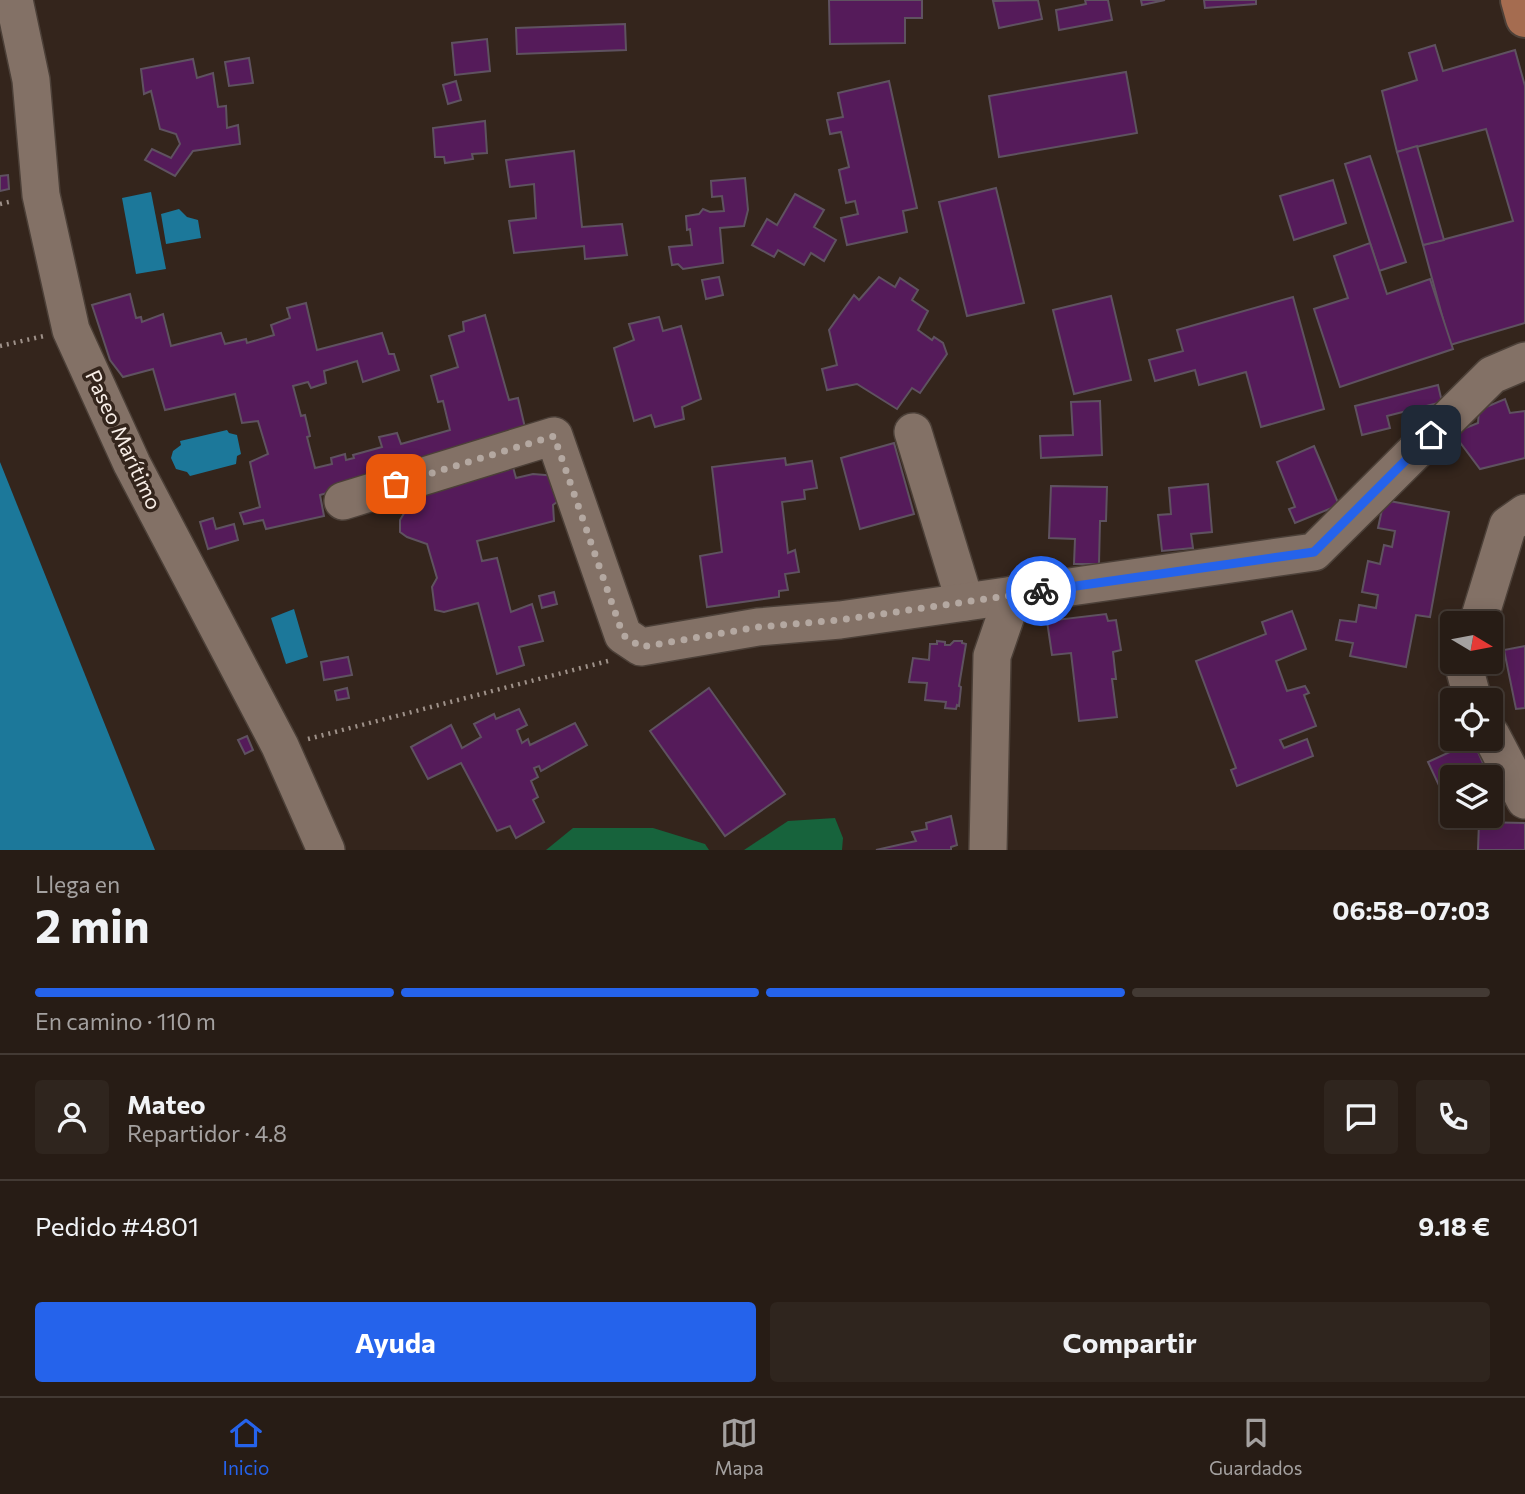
<!DOCTYPE html>
<html lang="es">
<head>
<meta charset="utf-8">
<style>
  body { margin:0; font-family:Commissioner,sans-serif; background:#2f251e; color:#f1f3f6; height:100vh; display:flex; flex-direction:column; font-size:26px; white-space:nowrap }
  * { box-sizing:border-box; margin:0 }
  p { font-size:23px; color:#a4a1a0 }
  .icon { flex:none; width:38px; height:38px; fill:none; stroke:currentColor; stroke-width:2; stroke-linecap:round; stroke-linejoin:round }
  .map { position:relative; height:850px; overflow:hidden }
  .sheet { display:flex; flex-direction:column; background:#271c15; flex:1 }
  .sheet>* { flex:none }
  .needle { width:46px; rotate:100deg }
  .buttons { position:absolute; left:1440px; top:611px; display:grid; gap:14px }
  .buttons a { display:grid; place-items:center; width:63px; height:63px; border-radius:7px; background:#271c15; box-shadow:0 4px 18px #0003,0 0 0 2px #433a34; font-size:35px }
  .pin { position:absolute; display:grid; place-items:center; width:60px; height:60px; color:#fff; margin:-30px; border-radius:14px; box-shadow:0 4px 10px #0006 }
  .courier { position:absolute; display:grid; place-items:center; width:70px; height:70px; margin:-35px; border:5px solid #2563eb; border-radius:50%; background:#fff; color:#222; box-shadow:0 2px 9px #0007 }
  .headline em { font-style:normal; font-weight:700 }
  .headline div { display:flex; flex-direction:column-reverse }
  .headline { display:flex; align-items:center; justify-content:space-between; height:119px; padding:0 35px }
  h1 { font-size:46px; font-weight:700; line-height:52px }
  .bar { display:grid; grid-template-columns:repeat(4,1fr); gap:10px 7px; align-content:center; height:84px; padding:0 35px }
  .bar i { height:9px; border-radius:5px; background:#433a34 }
  .bar .on { background:#2563eb }
  .bar p { grid-column:span 4 }
  .line { display:flex; align-items:center; gap:18px; padding:0 35px; border-top:2px solid #433a34 }
  .line div { flex:1 }
  .round { display:grid; place-items:center; flex:none; width:74px; height:74px; border-radius:7px; background:#2f251e }
  .primary-button { display:flex; gap:14px; margin-top:auto; padding:14px 35px }
  .primary-button a { flex:1; height:80px; border-radius:7px; background:#2563eb; color:#fff; font-size:28px; font-weight:700; line-height:80px; text-align:center }
  .primary-button a+a { background:#2f251e; color:#f1f3f6 }
  .dock { display:flex; justify-content:space-around; align-items:center; height:98px; border-top:2px solid #433a34; background:#271c15; font-size:19px; color:#a4a1a0 }
  .dock a { display:grid; justify-items:center; gap:4px }
  .dock .on { color:#2563eb }
  .map>svg:first-child { display:block }
  .forest { fill:#17633c }
  .water { fill:#1c789a }
  .building { fill:#551b5a; stroke:#5f5260; stroke-width:2 }
  .lines { fill:none; stroke-linecap:round; stroke-linejoin:round }
  .minor-casing { stroke:#4c4038; stroke-width:40 }
  .major-casing { stroke:#4c4038; stroke-width:42 }
  .path { stroke:#9e9189; stroke-width:4.5; stroke-dasharray:2 5; stroke-linecap:butt }
  .minor { stroke:#837166; stroke-width:37 }
  .major { stroke:#a56c50; stroke-width:38 }
  .done { stroke:#b4a8a1; stroke-width:7; stroke-dasharray:0 12.6 }
  .route { stroke:#2563eb; stroke-width:9 }
  .labels { text-anchor:middle; stroke-width:7; stroke-linejoin:round; paint-order:stroke }
  .street-label { font-size:21px; fill:#f9efe8; stroke:#34251c }
</style>
</head>
<body>
<div class="map">
<svg width="1525" height="850" viewBox="0 0 1525 850">
  <rect width="100%" height="100%" fill="#34251c"/>
  <g class="forest">
    <path d="M835,818l8,20 -1,12h-98l44,-29z"/>
    <path d="M573,828h80l52,16 4,6h-163z"/>
  </g>
  <g class="water">
    <path d="M151,192l15,77 -30,5 -14,-76z"/>
    <path d="M179,209l8,8 11,3 3,18 -35,6 -5,-30z"/>
    <path d="M227,430l2,3 8,2 4,19 -4,2 -1,8 -46,12 -3,-4 -11,-3 -5,-11 2,-7 8,-6 -1,-4z"/>
    <path d="M0,462l155,388h-155z"/>
    <path d="M294,609l14,48 -22,7 -15,-46z"/>
  </g>
  <g class="building">
    <path d="M829,0h93v18h-17v25l-75,1z"/>
    <path d="M1038,0l4,19 -43,9 -6,-27z"/>
    <path d="M1085,0h23l4,20 -53,10 -3,-20 30,-6z"/>
    <path d="M1141,0h24l-23,5z"/>
    <path d="M1204,0h52v4l-51,4z"/>
    <path d="M625,24l1,26 -109,4 -1,-26z"/>
    <path d="M487,39l3,32 -35,4 -3,-32z"/>
    <path d="M1435,45l8,26 72,-21 10,36v237l-75,22 -27,-100 90,-24 -27,-92 -89,23 -15,-61 35,-11 -8,-27z"/>
    <path d="M249,58l4,25 -24,3 -4,-24z"/>
    <path d="M193,59l4,19 16,-5 5,34 8,-1 1,22 11,-3 2,19 -47,7 -18,25 -30,-16 7,-11 19,9 9,-14 -4,-10 -16,-5 -9,-38 -7,3 -3,-25z"/>
    <path d="M1126,72l11,61 -138,24 -10,-61z"/>
    <path d="M456,81l5,19 -13,4 -5,-19z"/>
    <path d="M889,81l28,127 -14,3 4,21 -60,13 -6,-27 17,-4 -3,-13 -9,2 -7,-33 10,-3 -8,-35 -11,2 -3,-14 16,-3 -5,-24z"/>
    <path d="M485,121l2,32 -15,1 1,5 -28,4 -1,-6h-9l-2,-29z"/>
    <path d="M1417,146l27,94 -21,5 -26,-93z"/>
    <path d="M574,151l8,76 40,-3 5,31 -42,4 -1,-13 -70,7 -5,-32 27,-3 -2,-34 -24,3 -4,-27z"/>
    <path d="M1370,156l36,106 -27,9 -34,-107z"/>
    <path d="M8,175l1,14 -9,2v-15z"/>
    <path d="M745,178l3,32 -4,16 -24,2 3,35 -40,6 -5,-5 -6,1 -3,-18 23,-2 -2,-16 -3,1 -1,-14 13,-2 4,-5 7,3 14,-1 -2,-15 -10,1 -1,-16z"/>
    <path d="M1333,180l13,43 -52,17 -14,-44z"/>
    <path d="M996,188l28,115 -57,13 -28,-114z"/>
    <path d="M795,194l29,16 -10,17 22,13 -12,21 -13,-8 -7,12 -26,-15 -4,7 -22,-12 15,-26 10,6z"/>
    <path d="M1370,243l17,51 43,-15 23,70 -113,38 -26,-78 34,-11 -14,-42z"/>
    <path d="M719,277l4,18 -17,4 -4,-19z"/>
    <path d="M879,277l16,10 5,-9 18,12 -6,10 16,11 -10,19 14,10 2,-3 9,6 4,11 -27,39 -8,-5 -15,21 -40,-25 -30,6 -5,-21 15,-4 -8,-35 25,-35 5,5z"/>
    <path d="M130,294l6,24 5,-1 1,5 21,-8 8,32 50,-13 4,11 21,-5 1,4 27,-8 -3,-10 19,-7 -3,-10 19,-5 11,47 65,-17 7,21h5l5,16 -36,12 -6,-21 -33,10 2,12 -15,5 -3,-6 -15,4 8,30 4,-1 5,21 -3,1 8,31 17,-4 -1,-6 14,-4 1,6 8,-2 -1,-3 29,-8 -3,-10 18,-4 4,11 49,-14 -7,-29 -5,1 -7,-26 27,-9 -9,-31 15,-5 -1,-9 22,-7 24,85 9,-2 9,38 -207,59 4,21 -58,13 -3,-9 -19,4 -4,-11 20,-6 -10,-45 18,-8 -10,-33 -16,2 -7,-29 -70,16 -12,-41 -30,8 -13,-17 -18,-55z"/>
    <path d="M1111,296l20,84 -57,14 -21,-84z"/>
    <path d="M1293,297l31,112 -63,18 -15,-55 -47,13 -4,-15 -40,11 -6,-21 34,-9 -6,-21z"/>
    <path d="M659,317l4,14 18,-5 20,73 -19,8 2,12 -29,8 -4,-12 -17,6 -20,-73 20,-8 -5,-16z"/>
    <path d="M1438,385l4,17 -55,14 3,12 -28,7 -7,-29z"/>
    <path d="M1505,399l5,14 15,-2v47l-45,11 -27,-36 25,-10 1,-13z"/>
    <path d="M1100,401l2,54 -61,3 -1,-22 33,-1 -2,-33z"/>
    <path d="M894,443l20,71 -54,15 -19,-71z"/>
    <path d="M1314,446l25,59 -44,18 -6,-14 6,-2 -18,-45z"/>
    <path d="M785,458l1,7 26,-4 5,27 -13,2 1,9 -23,3 6,51 7,-3 4,22 -14,2 3,16 -9,1v6l-72,10 -7,-51 22,-4 -10,-85z"/>
    <path d="M513,467l3,11 17,-4 24,2 8,20 -12,9 1,16 -77,20 5,20 15,-3 14,54 21,-8 11,37 -24,6 5,18 -27,9 -19,-71 -34,9 -9,-2 -3,-23 5,-9 -10,-34 -20,-7 -7,-5v-12l6,-10h13l-5,-17z"/>
    <path d="M1208,484l4,48 -21,2 2,14 -31,3 -4,-36 13,-1 -2,-26z"/>
    <path d="M1051,486l56,1 -1,34h-6l-1,43h-25l1,-25 -26,-1z"/>
    <path d="M1384,500l65,12 -19,105 -14,-2 -10,52 -56,-11 3,-13 -17,-3 4,-20 16,2 3,-17 17,3 2,-13 -16,-3 6,-31 12,3 4,-19 8,2 3,-16 -17,-3z"/>
    <path d="M213,518l3,11 18,-5 4,16 -30,9 -8,-27z"/>
    <path d="M554,592l3,12 -15,4 -3,-12z"/>
    <path d="M1292,611l14,38 -30,12 11,30 18,-5 4,7 -5,2 12,31 -36,14 4,8 23,-9 6,17 -76,30 -6,-16 5,-2 -40,-107 70,-27 -4,-12z"/>
    <path d="M1106,614l2,7 8,-1 5,30 -8,2 3,27h-4l5,38 -38,4 -8,-68 -19,2 -5,-34z"/>
    <path d="M937,641l8,1v3h5l4,-4h8v2l4,1 -7,42 2,1 -2,19 -2,-1 -1,4 -11,-1 1,-6 -21,-2 2,-17 -18,-1 4,-24 16,2 1,-16h7z"/>
    <path d="M1525,646v62l-9,1 -12,-59z"/>
    <path d="M348,657l4,18 -28,5 -3,-18z"/>
    <path d="M347,688l2,10 -12,2 -2,-9z"/>
    <path d="M709,688l76,106 -60,42 -75,-105z"/>
    <path d="M519,709l8,16 -10,5 5,13 6,-4 2,6 45,-22 12,22 -46,26 -2,-5 -5,2 4,9 -7,4 7,16 -5,3 11,22 -28,16 -6,-12 -13,5 -36,-68 -33,16 -17,-32 40,-22 11,23 19,-11 -7,-13 20,-10 2,5z"/>
    <path d="M1452,723v15h20l17,39h-37v33l-1,1 -23,-49 24,-11 -11,-23z"/>
    <path d="M247,736l6,14 -8,4 -7,-14z"/>
    <path d="M951,816l6,29 -6,2v3h-75l40,-9 -4,-9 15,-3 -1,-6z"/>
    <path d="M1479,822l46,1v27h-47z"/>
  </g>
  <g class="lines">
    <defs>
      <g id="minor">
        <path d="M14,0l17,80 10,115 30,135 61,134 148,282 46,104"/>
        <path d="M913,432l52,170"/>
        <path d="M343,501l211,-65 69,199 18,12 117,-20 82,-7 474,-68 178,-177 33,-14"/>
        <path d="M1478,623l30,-98 17,-12"/>
        <path d="M1466,662l-2,5 9,33"/>
        <path d="M1491,735l34,65"/>
        <path d="M988,850l4,-194 21,-61"/>
      </g>
      <path id="major" d="M1520,0l5,18"/>
    </defs>
    <use href="#minor" class="minor-casing"/>
    <use href="#major" class="major-casing"/>
    <g class="path">
      <path d="M0,204l13,-3"/>
      <path d="M0,346l44,-10"/>
      <path d="M308,739l300,-78"/>
    </g>
    <use href="#minor" class="minor"/>
    <use href="#major" class="major"/>
  </g>
  <g class="lines">
    <path class="done" d="M396,484l158,-48 69,199 18,12 117,-20 82,-7 201,-29"/>
    <path class="route" d="M1041,591l273,-39 117,-117"/>
  </g>
  <g class="labels">
    <g class="street-label">
      <text transform="translate(123 440) rotate(65)" y="7">Paseo Marítimo</text>
    </g>
  </g>
</svg>
<div class="buttons">
<a><svg class="needle" viewBox="-14 -14 28 28"><path d="M0-13l5 13h-10z" fill="#e53935"/><path d="M0 13l5-13h-10z" fill="#a4a1a0"/></svg></a>
<a><svg class="icon" aria-label="locate" viewBox="0 0 24 24"><circle cx="12" cy="12" r="6"/><path d="M12 2v4M12 18v4M2 12h4M18 12h4"/></svg></a>
<a><svg class="icon" aria-label="layers" viewBox="0 0 24 24"><path d="M12 4l9 5-9 5-9-5zM3 14l9 5 9-5"/></svg></a>
</div>
<div class="pin" style="left:396px;top:484px;background:#ea580c"><svg class="icon" aria-label="bag" viewBox="0 0 24 24"><path d="M5 8h14l-1 12H6zM9 8a3 3 0 0 1 6 0"/></svg></div>
<div class="pin" style="left:1431px;top:435px;background:#1f2937"><svg class="icon" aria-label="home" viewBox="0 0 24 24"><path d="M3 11l9-7 9 7M6 9v11h12V9"/></svg></div>
<div class="courier" style="left:1041px;top:591px"><svg class="icon" aria-label="bike" viewBox="0 0 24 24"><circle cx="6" cy="16" r="4"/><circle cx="18" cy="16" r="4"/><path d="M6 16l4-8h5l3 8M10 8l3 8H6M13 5h3"/></svg></div>
</div>
<section class="sheet">
<div class="headline"><div><h1>2 min</h1><p>Llega en</p></div><em>06:58–07:03</em></div>
<div class="bar"><i class="on"></i><i class="on"></i><i class="on"></i><i></i><p>En camino · 110 m</p></div>
<div class="line" style="height:126px"><a class="round"><svg class="icon" aria-label="person" viewBox="0 0 24 24"><circle cx="12" cy="8" r="4"/><path d="M4 21q1-7 8-7t8 7"/></svg></a><div><b>Mateo</b><p>Repartidor · 4.8</p></div><a class="round"><svg class="icon" aria-label="chat" viewBox="0 0 24 24"><path d="M4 5h16v11H9l-5 4z"/></svg></a><a class="round"><svg class="icon" aria-label="phone" viewBox="0 0 24 24"><path d="M5 4h4l2 5-3 2q2 4 5 5l2-3 5 2v4C11 20 4 13 5 4z"/></svg></a></div>
<div class="line" style="height:91px"><div>Pedido #4801</div><b>9.18 €</b></div>
<div class="primary-button"><a>Ayuda</a><a>Compartir</a></div>
</section>
<nav class="dock">
<a class="on"><svg class="icon" aria-label="home" viewBox="0 0 24 24"><path d="M3 11l9-7 9 7M6 9v11h12V9"/></svg>Inicio</a>
<a><svg class="icon" aria-label="map" viewBox="0 0 24 24"><path d="M3 6l6-2 6 2 6-2v14l-6 2-6-2-6 2zM9 4v14M15 6v14"/></svg>Mapa</a>
<a><svg class="icon" aria-label="saved" viewBox="0 0 24 24"><path d="M7 4h10v16l-5-4-5 4z"/></svg>Guardados</a>
</nav>
</body>
</html>
